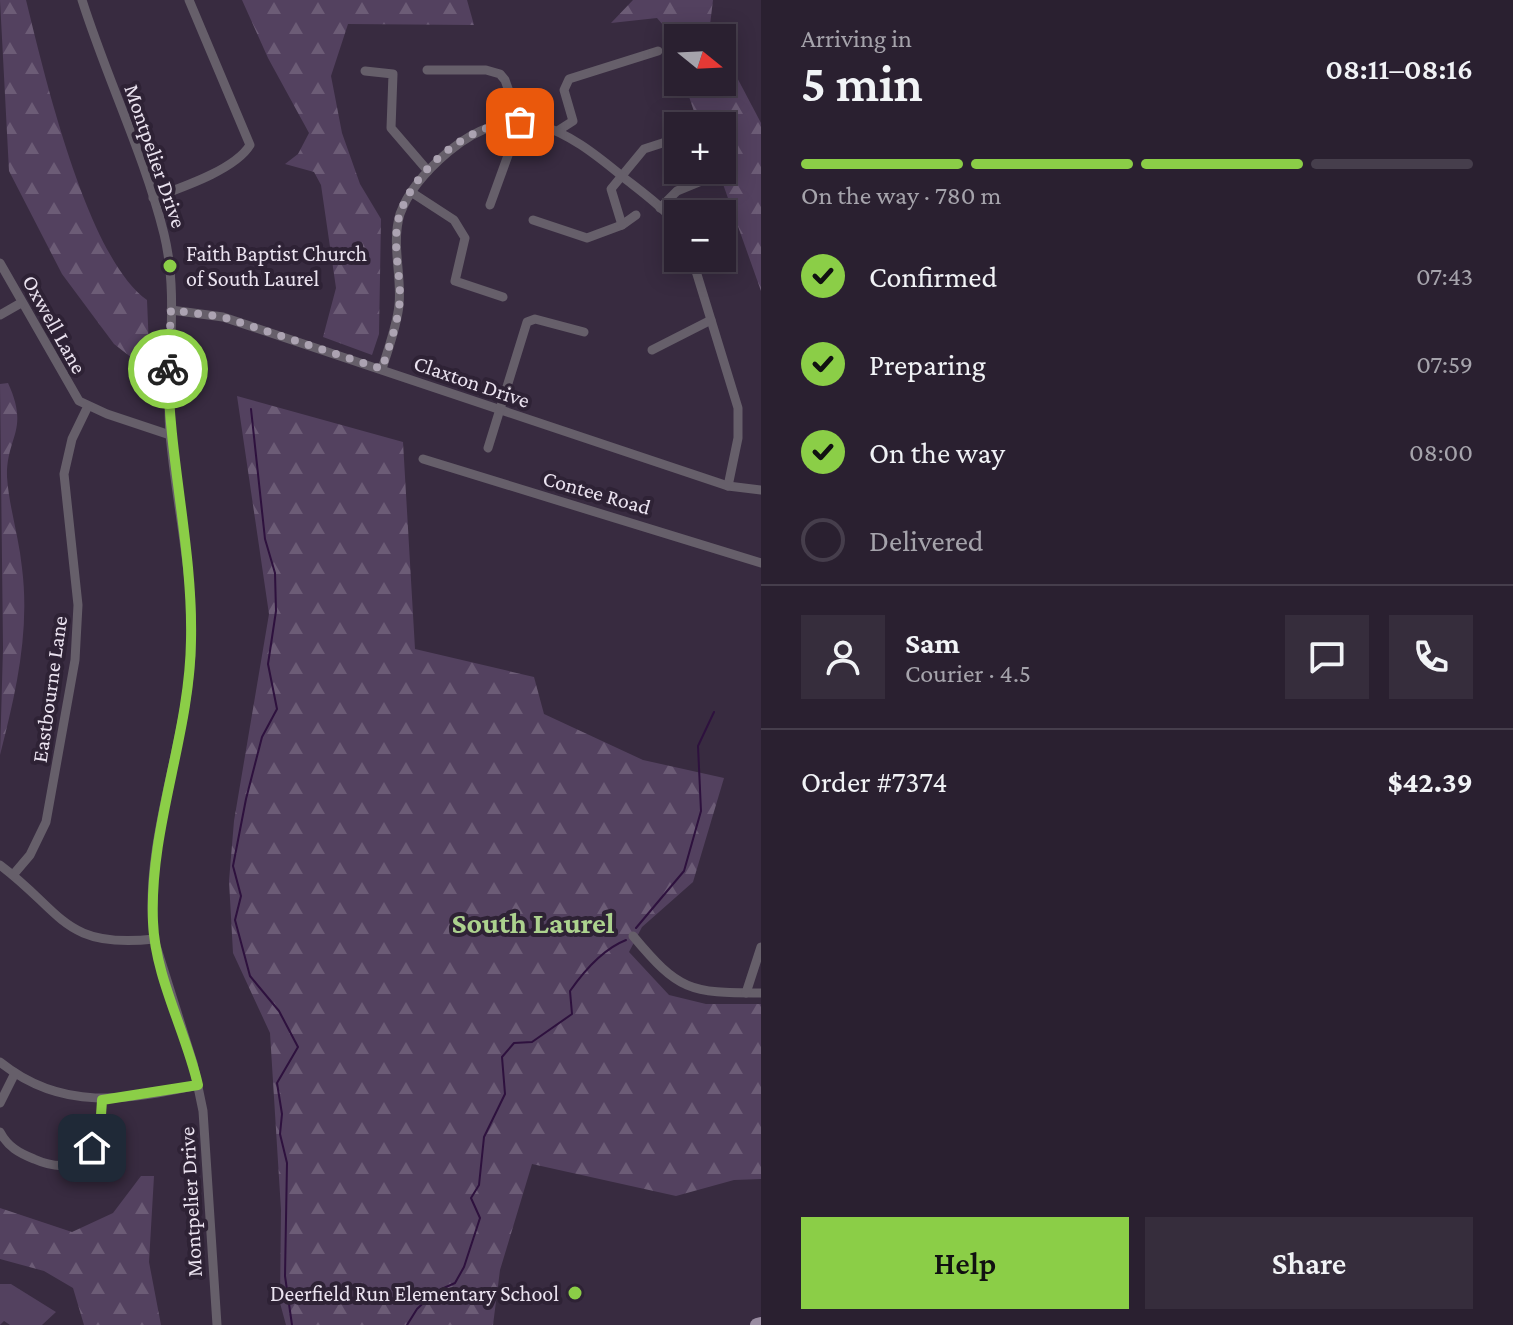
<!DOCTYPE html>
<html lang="en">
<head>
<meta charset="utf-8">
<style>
  body { margin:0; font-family:"Crimson Pro",serif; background:#362d3c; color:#f1f3f6; height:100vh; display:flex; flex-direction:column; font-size:30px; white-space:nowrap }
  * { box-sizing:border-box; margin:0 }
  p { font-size:26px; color:#a5a3ab }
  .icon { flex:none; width:44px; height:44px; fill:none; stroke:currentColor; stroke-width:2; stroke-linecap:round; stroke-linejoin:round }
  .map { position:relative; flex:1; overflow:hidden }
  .panel { display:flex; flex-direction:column; background:#2a2030; width:752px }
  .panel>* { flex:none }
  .needle { width:52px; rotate:108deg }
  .tools { position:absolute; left:664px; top:24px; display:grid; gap:16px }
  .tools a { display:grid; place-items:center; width:72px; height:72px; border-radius:0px; background:#2a2030; box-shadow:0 4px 20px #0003,0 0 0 2px #463e4c; font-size:40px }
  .pin { position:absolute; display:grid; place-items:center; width:68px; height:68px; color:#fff; margin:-34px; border-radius:16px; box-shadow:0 4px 12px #0006 }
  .courier { position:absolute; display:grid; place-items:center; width:80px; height:80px; margin:-40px; border:6px solid #8bce47; border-radius:50%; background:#fff; color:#222; box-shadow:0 2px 10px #0007 }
  .head em { font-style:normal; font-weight:600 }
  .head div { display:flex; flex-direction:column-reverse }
  .head { display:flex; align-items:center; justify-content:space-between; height:136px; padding:0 40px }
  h1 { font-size:52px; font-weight:600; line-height:60px }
  .bar { display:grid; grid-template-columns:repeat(4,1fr); gap:12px 8px; align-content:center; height:96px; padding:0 40px }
  .bar i { height:10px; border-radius:6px; background:#463e4c }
  .bar .on { background:#8bce47 }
  .bar p { grid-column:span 4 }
  .line { display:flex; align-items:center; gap:20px; padding:0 40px; border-top:2px solid #463e4c }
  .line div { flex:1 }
  .round { display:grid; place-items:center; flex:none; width:84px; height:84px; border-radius:0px; background:#362d3c }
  ol { padding:0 40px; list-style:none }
  li { display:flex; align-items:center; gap:24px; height:88px }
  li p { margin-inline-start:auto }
  li .icon { padding:8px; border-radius:50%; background:#8bce47; color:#111; stroke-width:4 }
  li:last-child { color:#a5a3ab }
  li i { width:44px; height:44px; border:4px solid #463e4c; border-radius:50% }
  .primary-button { display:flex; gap:16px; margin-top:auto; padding:16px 40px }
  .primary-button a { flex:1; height:92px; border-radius:0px; background:#8bce47; color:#111; font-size:32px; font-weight:600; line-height:92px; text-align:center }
  .primary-button a+a { background:#362d3c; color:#f1f3f6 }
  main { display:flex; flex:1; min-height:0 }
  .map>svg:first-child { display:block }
  .grass { fill:#53415f }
  .forest { fill:url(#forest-firs) }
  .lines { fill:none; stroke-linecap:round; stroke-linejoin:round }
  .stream { stroke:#2e113e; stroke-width:2 }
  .street { stroke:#665f6a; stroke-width:9 }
  .primary { stroke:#998ca1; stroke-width:14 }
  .done { stroke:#aca3b2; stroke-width:8; stroke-dasharray:0 14.4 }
  .route { stroke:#8bce47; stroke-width:10 }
  .poi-dot { fill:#8bce47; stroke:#2e2235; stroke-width:3 }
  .labels { text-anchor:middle; stroke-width:8; stroke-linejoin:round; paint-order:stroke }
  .street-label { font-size:22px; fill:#ebe3f0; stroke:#2e2235 }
  .poi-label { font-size:22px; fill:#ebe3f0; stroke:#2e2235; text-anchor:start }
  .district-label { font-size:30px; font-weight:bold; fill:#acd28e; stroke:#2e2235 }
</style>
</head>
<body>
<main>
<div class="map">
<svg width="761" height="1325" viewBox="0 0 761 1325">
  <defs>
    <pattern id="forest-firs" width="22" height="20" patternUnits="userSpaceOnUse" patternTransform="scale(2)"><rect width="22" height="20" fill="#53415f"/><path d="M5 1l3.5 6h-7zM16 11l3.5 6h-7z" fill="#6c5c76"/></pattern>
  </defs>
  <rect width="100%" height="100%" fill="#382b40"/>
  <path class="grass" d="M0,1284h11l45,28 -14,13h-32l-6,-4 -4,4z"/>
  <g class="forest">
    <path d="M0,0h26c18,73 61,258 121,300l3,72 -36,-28 -52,-70 -53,-103z"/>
    <path d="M242,0h225l7,25 -126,-1 -17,52 11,57 18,51 21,35 -2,115 -7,21 -49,-18 13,-49 -15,-103 -7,-13 -29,-8 13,-10 11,-21 -41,-75z"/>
    <path d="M633,0h80l-3,25 6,13h-38v23l-8,-28 -13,-15 -46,5z"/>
    <path d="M722,49l39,74v168l-43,-121h4v-44h-23l-15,-44h38z"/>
    <path d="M8,383c22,48 -2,53 -1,94 2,30 12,60 15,91 8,64 -6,124 -22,187l3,-107 -3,-264z"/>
    <path d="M237,396l166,46 12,207 119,28 10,37 99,46 81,18 -31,104 -51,45 -13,25 40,43 37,9h55v175l-27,1 -58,16 -144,-32 -32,106 -7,55h-207l-6,-22 1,-93 -11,-177 -37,-80 -4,-72 5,-60 35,-207z"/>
    <path d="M141,1176h13l-5,86 12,63h-77l-11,-37 -29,-17 -44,-12v-51l72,24 41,-19z"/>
  </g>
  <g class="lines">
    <g class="stream">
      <path d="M251,409l14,130 10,34 1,38 -8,53 9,45 -15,28 -16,62 -13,67 8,30 -6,24 15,56 29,35 19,36 -21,36 5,31 -2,20 7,29 -2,113 7,49"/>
      <path d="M636,928l48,-57 17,-60 -3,-65 16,-34"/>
      <path d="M407,1325l10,-16 18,-17 20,-9 9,-16 16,-49 -9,-20 8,-13 5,-48 21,-43 -3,-37 12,-14 18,-1 40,-28 -2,-23c14,-20 33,-42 56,-51"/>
    </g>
    <g class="street">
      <path d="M82,0c25,79 62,154 82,234 16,65 1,134 6,200 6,72 25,144 21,217 -4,95 -49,192 -37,288l39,124 10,48 14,214"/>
      <path d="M427,70h59l14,4 5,6 15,42 -30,83"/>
      <path d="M365,71l28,3 -2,54 37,43"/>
      <path d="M559,130l14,-9 -9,-31 5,-11 89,-28"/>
      <path d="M411,192l43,28 11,18 -10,43 48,16"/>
      <path d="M153,198c27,-10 82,-28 97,-53l-61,-145"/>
      <path d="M660,208l17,-17 29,-12"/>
      <path d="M533,220l54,18 35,-13 14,-10"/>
      <path d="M622,225l-11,-36 33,-40 34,-11"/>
      <path d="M692,258l46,150v30l-10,48"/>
      <path d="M0,263l79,138 28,13 63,21"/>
      <path d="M171,310l52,7 505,169 33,4"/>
      <path d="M0,315l21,-12"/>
      <path d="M652,350l59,-30"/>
      <path d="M382,369c6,-20 15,-43 17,-64 3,-30 -8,-61 1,-91 9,-25 28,-45 48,-62 68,-57 117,-23 175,25 19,15 40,30 55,48"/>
      <path d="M488,448l39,-126 8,-3 49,13"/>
      <path d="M423,459l338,104"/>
      <path d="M0,865c63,47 63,84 154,74"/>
      <path d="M13,875l17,-20 16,-33 29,-162 3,-55 -14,-131 8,-35 16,-33"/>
      <path d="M633,936c46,55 56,57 128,57"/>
      <path d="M746,993l15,-46"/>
      <path d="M0,1062c62,50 126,38 198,23"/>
      <path d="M0,1103l15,-30"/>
      <path d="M0,1132c8,15 19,21 34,27 50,22 67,-15 68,-59"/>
    </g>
    <path class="primary" d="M757,1325l4,-1"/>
  </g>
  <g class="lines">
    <path class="done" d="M168,369l3,-59 52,7 159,52c7,-23 17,-48 18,-72 0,-26 -8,-54 -1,-80 14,-48 71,-95 121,-95"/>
    <path class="route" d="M92,1148l8,-17 2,-31 96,-15c-12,-53 -43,-108 -45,-163 -4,-95 37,-187 38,-282 2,-91 -22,-180 -23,-271"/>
  </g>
  <g class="poi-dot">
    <circle cx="170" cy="266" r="8"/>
    <circle cx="575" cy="1293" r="8"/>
  </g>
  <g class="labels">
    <g class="street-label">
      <text transform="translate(156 156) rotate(71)" y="8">Montpelier Drive</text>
      <text transform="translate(55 324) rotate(61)" y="8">Oxwell Lane</text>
      <text transform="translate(472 381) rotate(19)" y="8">Claxton Drive</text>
      <text transform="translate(597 492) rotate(16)" y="8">Contee Road</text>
      <text transform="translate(49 689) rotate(-82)" y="8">Eastbourne Lane</text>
      <text transform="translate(190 1202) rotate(-93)" y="8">Montpelier Drive</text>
    </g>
    <g class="poi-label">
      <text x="186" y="261">Faith Baptist Church<tspan x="186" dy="25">of South Laurel</tspan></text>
      <text x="559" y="1301" text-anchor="end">Deerfield Run Elementary School</text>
    </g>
    <g class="district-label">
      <text x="533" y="933">South Laurel</text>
    </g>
  </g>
</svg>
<div class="tools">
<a><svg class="needle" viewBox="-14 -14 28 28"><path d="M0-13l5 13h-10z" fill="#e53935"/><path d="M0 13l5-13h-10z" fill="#a5a3ab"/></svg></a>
<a>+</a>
<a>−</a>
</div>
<div class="pin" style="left:520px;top:122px;background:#ea580c"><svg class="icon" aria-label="bag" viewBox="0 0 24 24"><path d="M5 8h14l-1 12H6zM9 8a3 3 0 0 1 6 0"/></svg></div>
<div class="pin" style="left:92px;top:1148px;background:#1f2937"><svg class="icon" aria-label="home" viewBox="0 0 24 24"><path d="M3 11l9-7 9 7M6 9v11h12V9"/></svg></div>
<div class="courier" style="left:168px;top:369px"><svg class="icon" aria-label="bike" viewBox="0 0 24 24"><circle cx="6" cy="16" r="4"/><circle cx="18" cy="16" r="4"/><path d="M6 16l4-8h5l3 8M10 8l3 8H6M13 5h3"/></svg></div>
</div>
<section class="panel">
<div class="head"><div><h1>5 min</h1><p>Arriving in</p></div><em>08:11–08:16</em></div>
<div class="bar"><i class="on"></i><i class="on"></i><i class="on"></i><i></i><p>On the way · 780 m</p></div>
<ol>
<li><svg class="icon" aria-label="check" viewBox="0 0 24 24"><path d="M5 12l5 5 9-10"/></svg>Confirmed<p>07:43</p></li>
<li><svg class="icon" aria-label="check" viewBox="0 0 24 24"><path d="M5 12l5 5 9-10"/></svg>Preparing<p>07:59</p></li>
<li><svg class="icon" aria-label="check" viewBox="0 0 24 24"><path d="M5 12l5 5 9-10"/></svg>On the way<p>08:00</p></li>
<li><i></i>Delivered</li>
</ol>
<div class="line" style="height:144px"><a class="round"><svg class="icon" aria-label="person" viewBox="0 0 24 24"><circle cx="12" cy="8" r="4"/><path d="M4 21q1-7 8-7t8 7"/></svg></a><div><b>Sam</b><p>Courier · 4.5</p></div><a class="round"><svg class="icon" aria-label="chat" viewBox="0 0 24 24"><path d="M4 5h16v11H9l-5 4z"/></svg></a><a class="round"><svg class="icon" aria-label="phone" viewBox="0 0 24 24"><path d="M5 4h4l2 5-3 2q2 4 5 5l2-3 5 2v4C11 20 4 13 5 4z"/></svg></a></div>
<div class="line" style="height:104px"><div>Order #7374</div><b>$42.39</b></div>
<div class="primary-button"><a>Help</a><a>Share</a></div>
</section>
</main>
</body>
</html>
